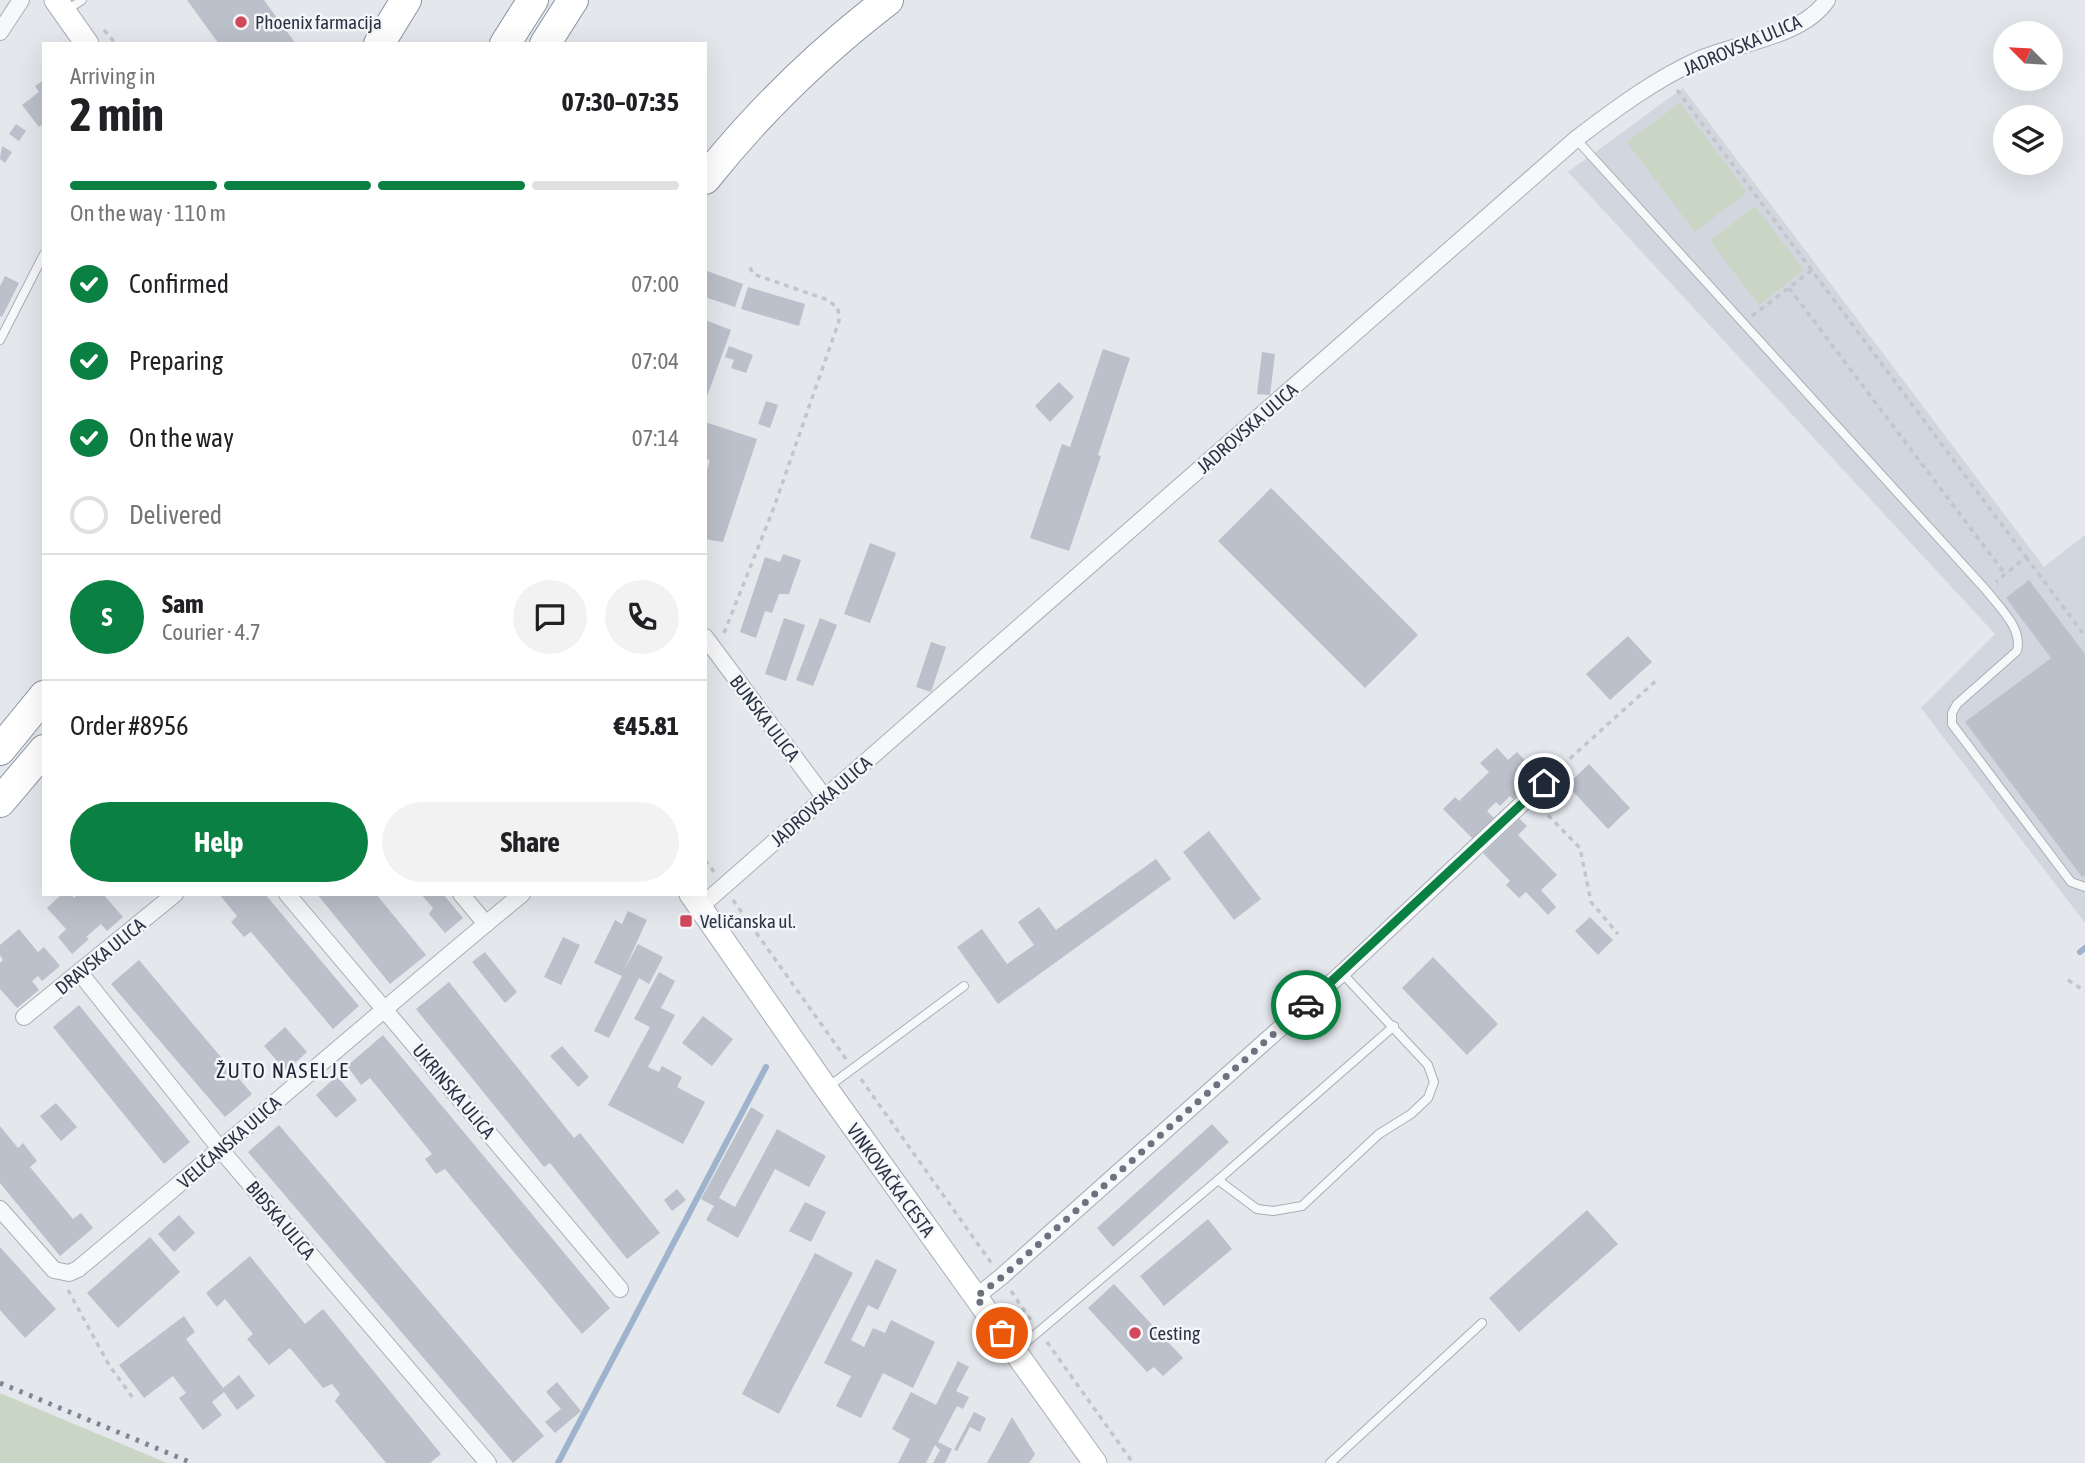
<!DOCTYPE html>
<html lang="en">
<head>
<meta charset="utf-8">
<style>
  body { margin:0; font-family:"Asap Condensed",sans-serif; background:#f2f2f2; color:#202124; height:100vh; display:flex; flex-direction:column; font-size:26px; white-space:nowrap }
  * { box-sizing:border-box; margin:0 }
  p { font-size:23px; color:#757577 }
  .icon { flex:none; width:38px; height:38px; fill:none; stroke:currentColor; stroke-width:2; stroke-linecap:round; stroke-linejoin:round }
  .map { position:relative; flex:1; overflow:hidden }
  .panel { position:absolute; left:42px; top:42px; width:665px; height:854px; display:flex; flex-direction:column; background:#fff; border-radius:0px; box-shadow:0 7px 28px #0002 }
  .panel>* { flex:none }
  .needle { width:46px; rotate:294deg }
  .controls { position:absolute; left:1993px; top:21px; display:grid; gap:14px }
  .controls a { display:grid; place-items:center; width:70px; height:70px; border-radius:50%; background:#fff; box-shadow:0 7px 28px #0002; font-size:35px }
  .pin { position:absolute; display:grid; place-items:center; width:60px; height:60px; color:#fff; margin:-30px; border:4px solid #fff; border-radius:50%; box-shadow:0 2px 7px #0007 }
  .courier { position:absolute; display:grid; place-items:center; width:70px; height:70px; margin:-35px; border:5px solid #0b8043; border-radius:50%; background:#fff; color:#222; box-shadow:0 2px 9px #0007 }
  .summary em { font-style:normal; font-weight:700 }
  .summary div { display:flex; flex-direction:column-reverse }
  .summary { display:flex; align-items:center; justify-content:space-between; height:119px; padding:0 28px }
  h1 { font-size:46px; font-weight:700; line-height:52px }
  .bar { display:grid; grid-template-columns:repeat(4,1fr); gap:10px 7px; align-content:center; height:84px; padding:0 28px }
  .bar i { height:9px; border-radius:5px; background:#e0e0e0 }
  .bar .current { background:#0b8043 }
  .bar p { grid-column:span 4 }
  .line { display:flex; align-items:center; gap:18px; padding:0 28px; border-top:2px solid #e0e0e0 }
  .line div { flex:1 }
  .round { display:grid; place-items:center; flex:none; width:74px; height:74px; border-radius:37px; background:#f2f2f2 }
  ol { padding:0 28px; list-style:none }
  li { display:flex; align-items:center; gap:21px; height:77px }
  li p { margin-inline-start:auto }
  li .icon { padding:7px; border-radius:50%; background:#0b8043; color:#fff; stroke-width:4 }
  li:last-child { color:#757577 }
  li i { width:38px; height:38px; border:4px solid #e0e0e0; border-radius:50% }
  .primary-button { display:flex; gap:14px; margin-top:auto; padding:14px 28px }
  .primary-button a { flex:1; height:80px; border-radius:42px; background:#0b8043; color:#fff; font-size:28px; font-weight:700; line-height:80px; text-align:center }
  .primary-button a+a { background:#f2f2f2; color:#202124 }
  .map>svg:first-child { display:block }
  .built { fill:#d2d6de }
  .green { fill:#c9d6c5 }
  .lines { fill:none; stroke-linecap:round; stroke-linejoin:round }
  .stream { stroke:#9fb4cc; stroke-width:6 }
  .building { fill:#bbc0ca }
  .lane-casing { stroke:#a9aeb7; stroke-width:10 }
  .street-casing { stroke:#a9aeb7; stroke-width:18 }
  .secondary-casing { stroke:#a9aeb7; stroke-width:25 }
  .highway-casing { stroke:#8b94a3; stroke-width:32 }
  .path { stroke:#c2c5cb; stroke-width:3.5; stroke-dasharray:5 5; stroke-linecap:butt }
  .lane { stroke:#f7f8fa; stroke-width:8 }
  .street { stroke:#f7f8fa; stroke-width:16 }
  .secondary { stroke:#fff; stroke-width:23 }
  .highway { stroke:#fff; stroke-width:30 }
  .rail { stroke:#7d8696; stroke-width:5; stroke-dasharray:3.5 7; stroke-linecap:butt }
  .done { stroke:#6c737f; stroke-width:7; stroke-dasharray:0 12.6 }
  .route { stroke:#0b8043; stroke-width:9 }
  .poi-dot { fill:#d1495b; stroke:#f4f6f9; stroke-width:2.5 }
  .labels { text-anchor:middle; stroke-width:5; stroke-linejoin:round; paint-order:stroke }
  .poi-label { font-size:19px; fill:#2b3445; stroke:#f4f6f9; text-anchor:start }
  .street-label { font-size:19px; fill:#2b3445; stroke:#f4f6f9 }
  .neighbourhood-label { font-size:21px; letter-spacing:2px; fill:#1d2536; stroke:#f4f6f9 }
</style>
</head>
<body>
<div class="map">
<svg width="2085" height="1463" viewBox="0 0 2085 1463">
  <rect width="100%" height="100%" fill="#e4e7ec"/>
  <path class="built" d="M1683,88l361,479 41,-32v388l-164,-215 74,-74 -427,-462z"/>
  <g class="green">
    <path d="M1680,103l67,89 -52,40 -68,-90z"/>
    <path d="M1755,206l49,64 -45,35 -49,-64z"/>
    <path d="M0,1393l167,70h-167z"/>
  </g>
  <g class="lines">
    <g class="stream">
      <path d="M2080,952l5,-4"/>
      <path d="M558,1463l208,-396"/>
    </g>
  </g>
  <g class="building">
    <path d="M187,0h77l32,44h-77z"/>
    <path d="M44,80v43l-5,4 -17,-22 17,-13 -4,-6z"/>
    <path d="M16,124l10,7 -7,10 -10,-7z"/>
    <path d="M2,146l10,6 -7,11 -5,-4z"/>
    <path d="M707,271l36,13 -8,23 -30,-10z"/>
    <path d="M5,276l14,7 -17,34 -2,-1v-30z"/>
    <path d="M748,287l57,17 -6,22 -58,-17z"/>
    <path d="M705,320l26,10 -25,69h-1z"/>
    <path d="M729,346l24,9 -7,18 -15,-5 3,-8 -9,-3z"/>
    <path d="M1103,349l27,9 -32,97 3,1 -32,95 -39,-13 32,-94 8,3z"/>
    <path d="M1262,352l13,2 -5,41 -13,-1z"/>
    <path d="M1059,382l15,15 -24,25 -15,-16z"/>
    <path d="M766,401l12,4 -8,23 -12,-4z"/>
    <path d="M705,422l52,17 -34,103 -18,-3v-62l5,-17 -5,-1z"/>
    <path d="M1271,488l147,147 -53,53 -147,-147z"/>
    <path d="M870,543l26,10 -26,70 -26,-9z"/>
    <path d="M783,554l18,6 -12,34h-10l-7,19 -7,-2 -9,27 -16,-6 25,-75 15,5z"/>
    <path d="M2029,580l56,74v221l-3,2 -117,-155 86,-64 -45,-60z"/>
    <path d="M784,618l21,7 -19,56 -21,-7z"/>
    <path d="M820,618l17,7 -24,61 -17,-6z"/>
    <path d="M1628,636l24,26 -42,38 -24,-26z"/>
    <path d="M931,642l15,5 -15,45 -15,-5z"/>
    <path d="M1497,748l11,12 9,-8 21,23 -25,24 -3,-3 -10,10 -4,-4 -9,9 10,10 -21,21 -33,-33 12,-12 4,4 30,-29 -9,-9z"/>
    <path d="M1589,764l41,44 -22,21 -41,-44z"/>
    <path d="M1519,818l8,8 -9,9 39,40 -16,15 15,17 -8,8 -22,-23 -7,6 -13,-13 4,-4 -27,-28z"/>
    <path d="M1209,831l52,68 -27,21 -51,-68z"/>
    <path d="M1156,859l15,20 -173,125 -41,-57 25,-18 25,35 27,-19 -16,-23 21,-15 17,23z"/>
    <path d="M62,894h9l3,4 4,-4h25l20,23 -16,14 -6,-7 -15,13 3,2 -17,15 -14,-17 8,-8 -19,-21z"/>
    <path d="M219,894h46l94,112 -26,23 -82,-97 -7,5 -13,-15 6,-6z"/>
    <path d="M317,894h59l50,61 -36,29z"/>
    <path d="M421,894h22l20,24 -18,15 -16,-19 4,-6z"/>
    <path d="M628,911l19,9 -23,50 14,-26 25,13 -14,27 -10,-6 -30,60 -15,-7 28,-55 -28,-13 21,-43 7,4z"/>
    <path d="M1590,917l23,23 -15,15 -23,-24z"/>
    <path d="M19,929l19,23 6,-5 16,19 -18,15 -4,-5 -6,5 7,9 -22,18 -17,-19v-26l3,-3 -3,-5v-10z"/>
    <path d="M563,937l17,8 -19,40 -17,-8z"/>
    <path d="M485,952l32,40 -12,11 -33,-41z"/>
    <path d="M1433,957l65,67 -31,31 -65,-67z"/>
    <path d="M139,960l113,134 -27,23 -114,-133z"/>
    <path d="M659,972l16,9 -14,27 14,7 -27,52 11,5 3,-6 20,11 -5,10 28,15 -22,42 -75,-39 42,-78 -16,-8z"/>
    <path d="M449,982l125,156 6,-5 80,100 -33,26 -77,-96 -6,4 -128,-158z"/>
    <path d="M79,1005l111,137 -26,22 -111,-137z"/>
    <path d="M703,1016l30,23 -21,27 -30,-23z"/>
    <path d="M285,1027l22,25 -21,19 -22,-25z"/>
    <path d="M383,1035l227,273 -28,26 -137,-165 -9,5 -11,-15 7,-5 -62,-76 -9,7 -14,-19z"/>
    <path d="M562,1046l27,31 -11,10 -28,-31z"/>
    <path d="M337,1076l20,24 -21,18 -20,-23z"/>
    <path d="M56,1103l21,24 -16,14 -21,-25z"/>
    <path d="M751,1107l13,8 -45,83 16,9 42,-78 49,27 -17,31 -34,-18 -37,69 -32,-18 8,-14 -13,-7z"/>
    <path d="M1212,1124l17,18 -116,105 -16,-19z"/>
    <path d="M279,1125l265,311 -31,27 -265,-311z"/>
    <path d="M0,1126l18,22 5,-5 14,18 -7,6 43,52 8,-6 12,15 -33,28 -60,-73z"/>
    <path d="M677,1189l9,11 -14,11 -8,-11z"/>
    <path d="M805,1202l21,10 -15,30 -22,-11z"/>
    <path d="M1587,1210l31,34 -99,88 -30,-34z"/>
    <path d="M179,1215l16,18 -21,19 -16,-18z"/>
    <path d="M1208,1219l24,30 -68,57 -24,-30z"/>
    <path d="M150,1237l30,35 -62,56 -31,-35z"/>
    <path d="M0,1247l56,62 -31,29 -25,-28z"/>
    <path d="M815,1253l38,20 -74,141 -37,-20z"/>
    <path d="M250,1256l55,68 18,-15 118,145 -11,9h-44l-51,-62 5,-7 -8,-10 -9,4 -33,-40 -21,17 -22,-26 6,-5 -28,-35 -8,8 -11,-14z"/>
    <path d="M876,1259l21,11 -19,40 -10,-5 -17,35 13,7 9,-19 12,5 6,-13 44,22 -22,46 -30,-15 -22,45 -25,-12 15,-30 -27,-13z"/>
    <path d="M1114,1284l69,74 -20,18 -9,-9 -7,5 -59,-64z"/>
    <path d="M184,1316l11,16 -9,7 37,49 16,-13 16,21 -18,14 -13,-18 -12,10 10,13 -19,15 -24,-32 7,-5 -13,-17 -29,22 -25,-33z"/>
    <path d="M958,1361l11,6 -13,24 13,6 -6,12 -6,-3 -19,36 14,7 -7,14h-12l7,-13 -5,-5 -9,18h-28l12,-24 -18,-10 19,-37 25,13z"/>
    <path d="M557,1382l24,29 -26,22 -10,-11 16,-13 -15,-17z"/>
    <path d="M974,1412l12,6 -6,14 -10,-5 -13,24 -3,-1z"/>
    <path d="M1012,1417l23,37 -6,9h-42z"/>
  </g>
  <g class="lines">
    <defs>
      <g id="lane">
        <path d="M67,10l15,-10"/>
        <path d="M1576,139l410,451c13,17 37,38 31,61l-60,53 -5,9v11l119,158 14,5"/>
        <path d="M0,340l44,-86"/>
        <path d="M828,1087l136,-101"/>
        <path d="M1218,1180l39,29 16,2 29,-5 77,-72 32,-20 17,-16 6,-16 -6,-17 -86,-92"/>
        <path d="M1017,1350l201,-170 176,-154"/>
        <path d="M1330,1463l152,-140"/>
      </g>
      <g id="street">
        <path d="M0,32l21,-32"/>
        <path d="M705,637l120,161"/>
        <path d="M287,894l333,395"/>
        <path d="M461,894l25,30"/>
        <path d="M700,907l876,-768c38,-29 78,-59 122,-79 38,-17 105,-23 129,-60"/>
        <path d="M80,973l141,177 267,313"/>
        <path d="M24,1017l151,-123"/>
        <path d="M0,1209l54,61 15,3 9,-4c149,-124 295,-252 444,-375"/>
        <path d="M976,1297l25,-20 341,-304 202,-190"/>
      </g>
      <g id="secondary">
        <path d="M56,0l31,44"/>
        <path d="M691,894l135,194 269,375"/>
      </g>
      <g id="highway">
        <path d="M379,44l27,-44"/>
        <path d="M505,44l28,-44"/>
        <path d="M545,44l28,-44"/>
        <path d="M705,179c54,-68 114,-126 183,-179"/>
        <path d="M0,750l44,-54"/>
        <path d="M0,802l44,-52"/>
      </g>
    </defs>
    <use href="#lane" class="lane-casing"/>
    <use href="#street" class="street-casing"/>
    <use href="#secondary" class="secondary-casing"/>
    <use href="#highway" class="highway-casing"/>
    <g class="path">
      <path d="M104,30l12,14"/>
      <path d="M1677,90l349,467 -30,25"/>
      <path d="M1789,288l216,286"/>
      <path d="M1752,316l60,-46"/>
      <path d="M2026,557l59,79"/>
      <path d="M724,633l49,-123 66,-189 -1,-13 -10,-8 -75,-26 -4,-9"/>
      <path d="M1555,772l104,-94"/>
      <path d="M1541,808l39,40 11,54 27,32"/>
      <path d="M705,860l10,13"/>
      <path d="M733,900l113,159"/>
      <path d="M2068,980l17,11"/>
      <path d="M861,1079l131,185"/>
      <path d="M68,1290l41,75 24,33"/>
      <path d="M1011,1291l21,31"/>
      <path d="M1047,1342l86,121"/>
    </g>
    <use href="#lane" class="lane"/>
    <use href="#street" class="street"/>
    <use href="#secondary" class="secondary"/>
    <use href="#highway" class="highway"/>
    <path class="rail" d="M0,1383l192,80"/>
  </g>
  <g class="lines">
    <path class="done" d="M1002,1333l-26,-36 26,-20 304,-272"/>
    <path class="route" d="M1306,1005l238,-222"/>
  </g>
  <g class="poi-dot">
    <circle cx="241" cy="22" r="7"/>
    <rect x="679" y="914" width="14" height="14" rx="3.5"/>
    <circle cx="1135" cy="1333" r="7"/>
  </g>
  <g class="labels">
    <g class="poi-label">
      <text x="255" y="29">Phoenix farmacija</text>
      <text x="700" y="928">Veličanska ul.</text>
      <text x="1149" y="1340">Cesting</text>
    </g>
    <g class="street-label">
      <text transform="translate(1742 45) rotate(-23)" y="7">JADROVSKA ULICA</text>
      <text transform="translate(1247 428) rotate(-41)" y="7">JADROVSKA ULICA</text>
      <text transform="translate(765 718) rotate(53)" y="7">BUNSKA ULICA</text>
      <text transform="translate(821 801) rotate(-41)" y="7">JADROVSKA ULICA</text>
      <text transform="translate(100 956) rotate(-39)" y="7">DRAVSKA ULICA</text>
      <text transform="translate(454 1091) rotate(50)" y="7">UKRINSKA ULICA</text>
      <text transform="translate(229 1142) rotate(-41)" y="7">VELIČANSKA ULICA</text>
      <text transform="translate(891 1180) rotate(54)" y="7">VINKOVAČKA CESTA</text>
      <text transform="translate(281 1220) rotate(50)" y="7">BIĐSKA ULICA</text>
    </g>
    <g class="neighbourhood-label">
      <text x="283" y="1078">ŽUTO NASELJE</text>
    </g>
  </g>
</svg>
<div class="controls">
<a><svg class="needle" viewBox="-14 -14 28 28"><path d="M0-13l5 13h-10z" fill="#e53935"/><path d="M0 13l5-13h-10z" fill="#757577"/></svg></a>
<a><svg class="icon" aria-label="layers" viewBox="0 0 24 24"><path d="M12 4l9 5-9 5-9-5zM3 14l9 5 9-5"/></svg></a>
</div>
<div class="pin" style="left:1002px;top:1333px;background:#ea580c"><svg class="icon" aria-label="bag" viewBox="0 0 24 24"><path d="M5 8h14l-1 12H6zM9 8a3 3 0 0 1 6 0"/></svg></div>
<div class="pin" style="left:1544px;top:783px;background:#1f2937"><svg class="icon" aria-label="home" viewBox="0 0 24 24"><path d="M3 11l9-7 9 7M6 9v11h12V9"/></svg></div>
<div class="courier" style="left:1306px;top:1005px"><svg class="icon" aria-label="car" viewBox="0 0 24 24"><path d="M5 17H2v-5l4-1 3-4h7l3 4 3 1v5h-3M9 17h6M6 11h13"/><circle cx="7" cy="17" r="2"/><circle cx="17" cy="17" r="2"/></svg></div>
<section class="panel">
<div class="summary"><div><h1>2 min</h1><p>Arriving in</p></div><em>07:30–07:35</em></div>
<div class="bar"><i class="current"></i><i class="current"></i><i class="current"></i><i></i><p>On the way · 110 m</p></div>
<ol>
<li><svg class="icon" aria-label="check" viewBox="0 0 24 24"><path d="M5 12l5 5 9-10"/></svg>Confirmed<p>07:00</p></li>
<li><svg class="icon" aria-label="check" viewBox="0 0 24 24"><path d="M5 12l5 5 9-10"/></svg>Preparing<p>07:04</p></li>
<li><svg class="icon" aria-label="check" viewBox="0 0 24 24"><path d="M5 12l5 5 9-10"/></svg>On the way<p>07:14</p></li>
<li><i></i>Delivered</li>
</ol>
<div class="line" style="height:126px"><b class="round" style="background:#0b8043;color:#fff">S</b><div><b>Sam</b><p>Courier · 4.7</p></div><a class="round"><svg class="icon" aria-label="chat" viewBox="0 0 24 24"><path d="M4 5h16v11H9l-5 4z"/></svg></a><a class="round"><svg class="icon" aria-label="phone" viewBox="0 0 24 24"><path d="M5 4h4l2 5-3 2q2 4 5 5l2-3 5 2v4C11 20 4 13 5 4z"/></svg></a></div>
<div class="line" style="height:91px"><div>Order #8956</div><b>€45.81</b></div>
<div class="primary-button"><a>Help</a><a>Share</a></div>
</section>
</div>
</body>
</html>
